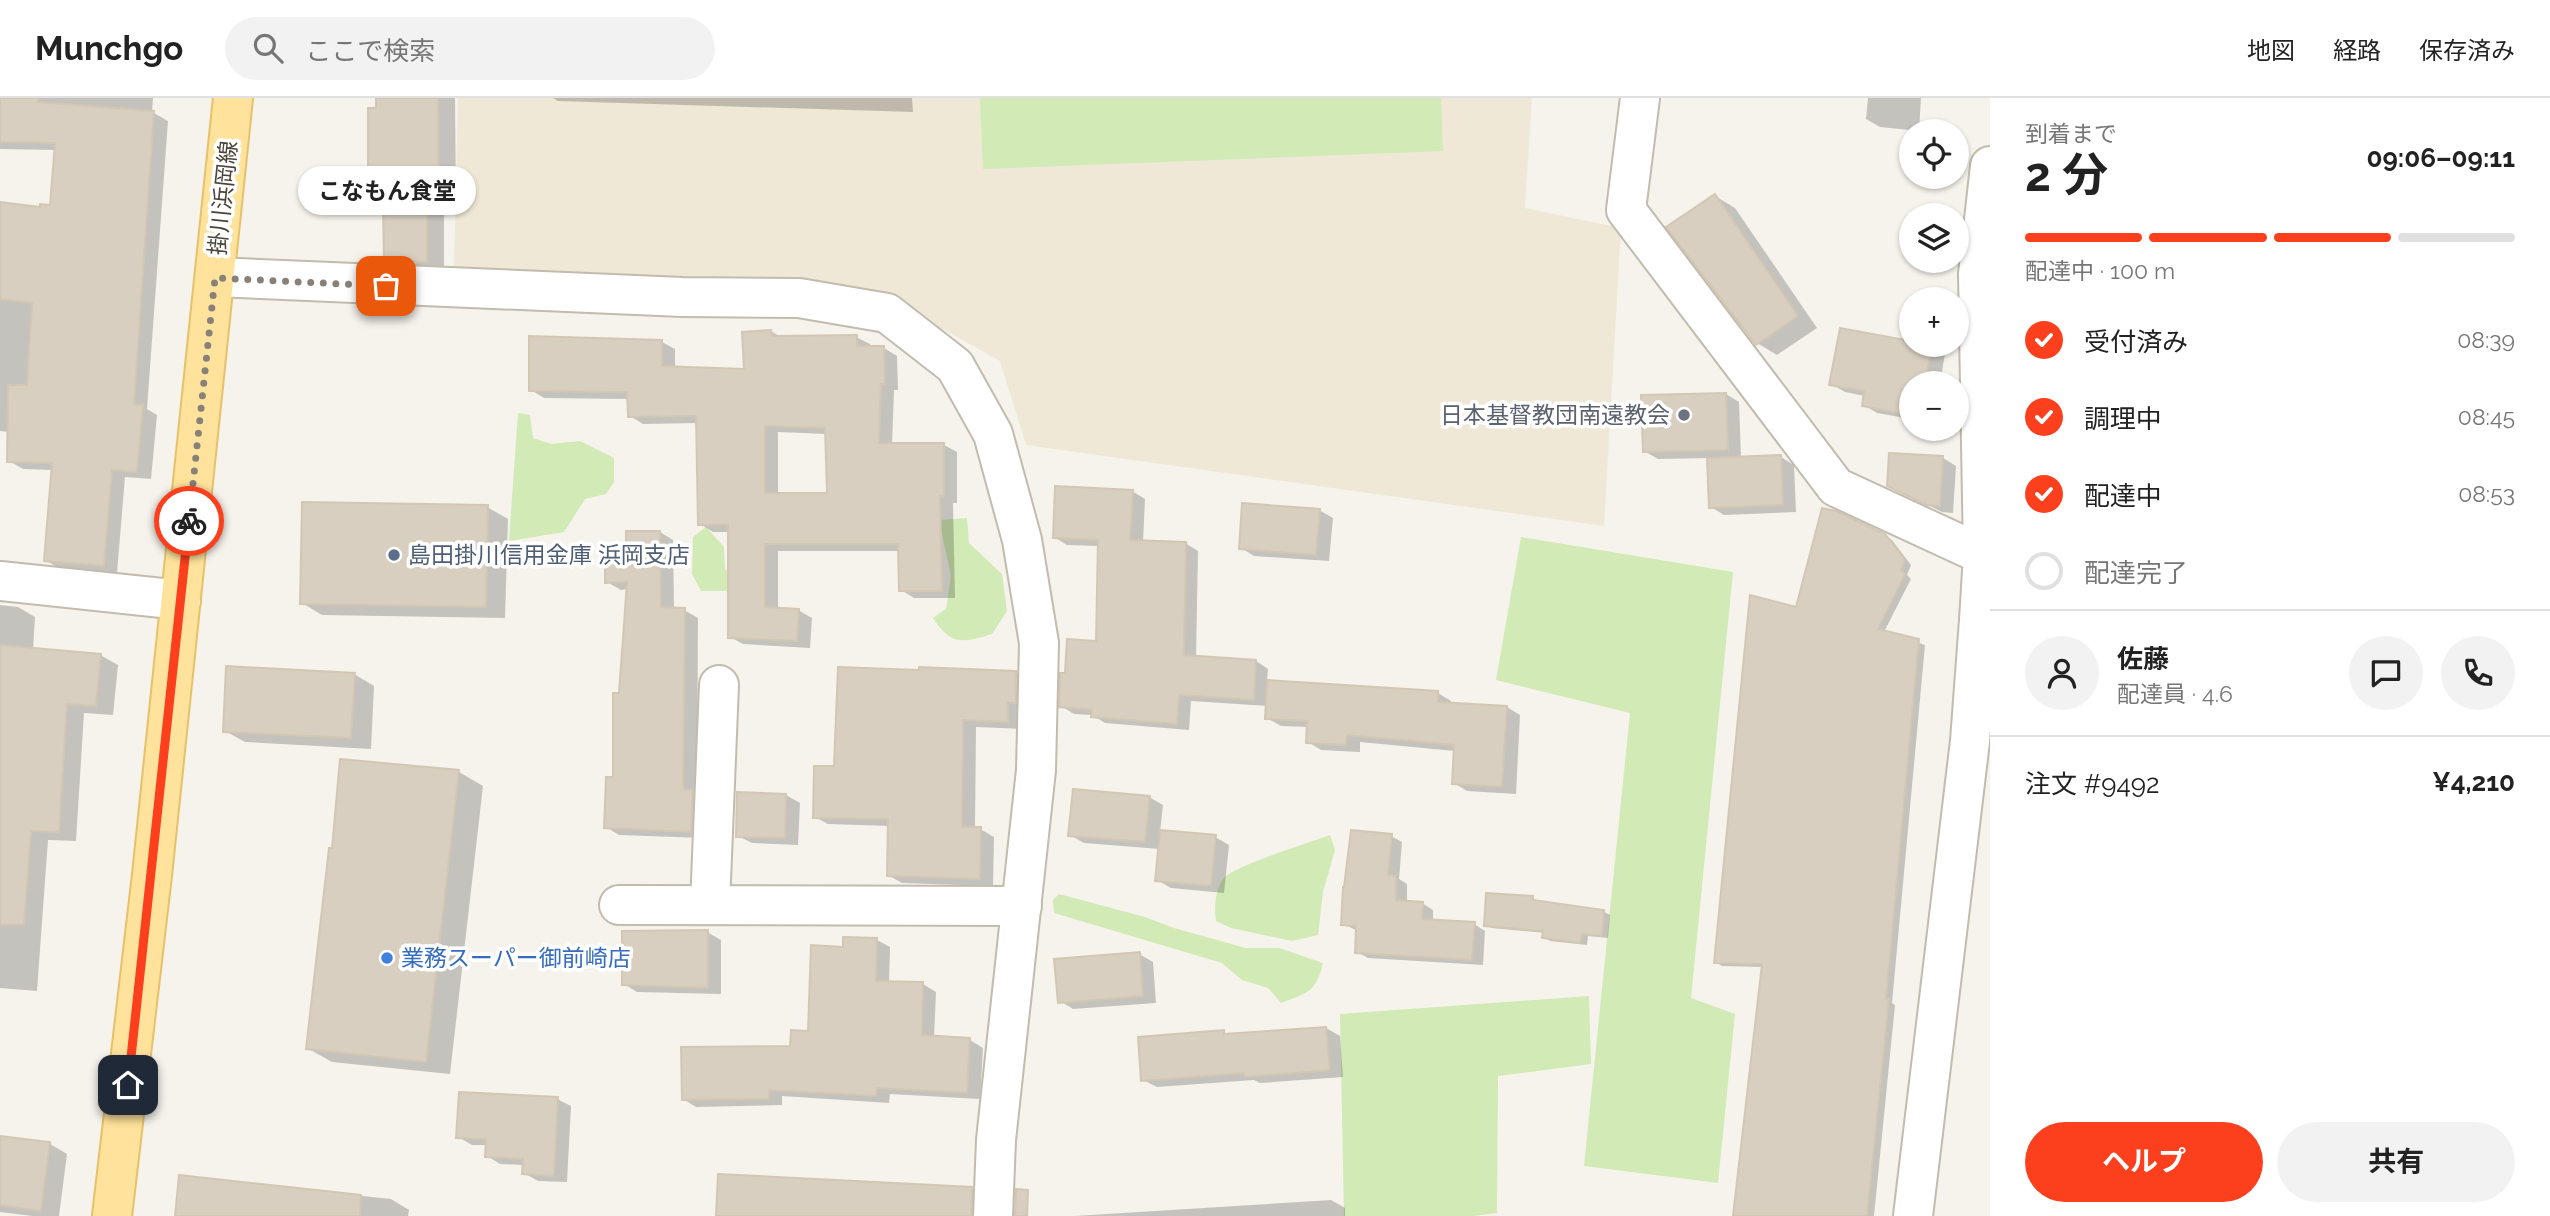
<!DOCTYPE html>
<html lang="ja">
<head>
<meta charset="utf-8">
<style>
  body { margin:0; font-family:Raleway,"Noto Sans JP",sans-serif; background:#f2f2f2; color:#222; height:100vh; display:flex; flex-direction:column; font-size:26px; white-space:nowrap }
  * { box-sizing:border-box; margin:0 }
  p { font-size:23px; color:#767676 }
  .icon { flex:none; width:38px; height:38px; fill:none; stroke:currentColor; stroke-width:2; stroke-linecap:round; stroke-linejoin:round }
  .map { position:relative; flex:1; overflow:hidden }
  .details { display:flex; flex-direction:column; background:#fff; width:560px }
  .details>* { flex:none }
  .tools { position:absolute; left:1899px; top:21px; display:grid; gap:14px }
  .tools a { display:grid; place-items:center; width:70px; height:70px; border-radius:50%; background:#fff; box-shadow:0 2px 5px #0004; font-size:35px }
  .pin { position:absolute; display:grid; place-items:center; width:60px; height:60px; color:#fff; margin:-30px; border-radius:14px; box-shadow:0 4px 10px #0006 }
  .courier { position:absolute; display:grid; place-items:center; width:70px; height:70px; margin:-35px; border:5px solid #fc3f1d; border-radius:50%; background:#fff; color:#222; box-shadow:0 2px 9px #0007 }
  .bubble { position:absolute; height:49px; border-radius:24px; background:#fff; box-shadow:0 2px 5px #0004; font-size:23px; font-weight:700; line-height:49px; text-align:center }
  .headline em { font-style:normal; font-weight:700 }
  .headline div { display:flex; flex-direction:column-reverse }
  .headline { display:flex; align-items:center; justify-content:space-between; height:119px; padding:0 35px }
  h1 { font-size:46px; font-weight:700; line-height:52px }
  .bar { display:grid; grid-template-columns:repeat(4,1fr); gap:10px 7px; align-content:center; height:84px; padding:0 35px }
  .bar i { height:9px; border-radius:5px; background:#e0e0e0 }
  .bar .on { background:#fc3f1d }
  .bar p { grid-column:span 4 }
  .line { display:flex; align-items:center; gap:18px; padding:0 35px; border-top:2px solid #e0e0e0 }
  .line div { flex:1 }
  .round { display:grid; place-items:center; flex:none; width:74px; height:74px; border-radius:37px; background:#f2f2f2 }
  ol { padding:0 35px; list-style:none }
  li { display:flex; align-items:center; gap:21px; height:77px }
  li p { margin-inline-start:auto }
  li .icon { padding:7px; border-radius:50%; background:#fc3f1d; color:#fff; stroke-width:4 }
  li:last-child { color:#767676 }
  li i { width:38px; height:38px; border:4px solid #e0e0e0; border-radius:50% }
  .button { display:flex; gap:14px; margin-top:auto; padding:14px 35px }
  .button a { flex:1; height:80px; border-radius:42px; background:#fc3f1d; color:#fff; font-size:28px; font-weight:700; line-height:80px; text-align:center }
  .button a+a { background:#f2f2f2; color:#222 }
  header { display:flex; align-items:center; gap:42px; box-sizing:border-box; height:98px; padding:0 35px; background:#fff; border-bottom:2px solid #e0e0e0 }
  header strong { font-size:33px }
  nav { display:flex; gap:38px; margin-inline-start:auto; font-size:24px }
  .search { width:490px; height:63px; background:#f2f2f2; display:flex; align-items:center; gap:18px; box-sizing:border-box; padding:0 24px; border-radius:38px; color:#767676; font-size:26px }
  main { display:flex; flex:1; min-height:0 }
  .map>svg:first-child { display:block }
  .education { fill:#efe8d6 }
  .green { fill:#d2eab5 }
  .shadow { fill:#0003; fill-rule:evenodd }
  .building { fill:#d8cfc1; stroke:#d3c7b4; stroke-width:2; fill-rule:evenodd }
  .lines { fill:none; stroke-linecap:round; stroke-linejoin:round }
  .minor-casing { stroke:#c2bbae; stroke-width:42 }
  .primary-casing { stroke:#e6c16a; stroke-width:42 }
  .minor { stroke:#fff; stroke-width:38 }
  .primary { stroke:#ffe39c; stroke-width:38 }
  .done { stroke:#878178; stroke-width:7; stroke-dasharray:0 12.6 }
  .route { stroke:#fc3f1d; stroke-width:9 }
  .worship-dot { fill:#6b7280; stroke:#fff; stroke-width:2.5 }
  .service-dot { fill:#5c6f8a; stroke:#fff; stroke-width:2.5 }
  .shop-dot { fill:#3f7fe0; stroke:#fff; stroke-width:2.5 }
  .labels { text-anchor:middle; stroke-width:7; stroke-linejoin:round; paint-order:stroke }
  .street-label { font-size:23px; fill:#4b4439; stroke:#fff }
  .worship-label { font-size:23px; fill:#5b616d; stroke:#fff; text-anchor:end }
  .service-label { font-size:23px; fill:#4e5e75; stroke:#fff; text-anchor:start }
  .shop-label { font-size:23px; fill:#366cbe; stroke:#fff; text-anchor:start }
</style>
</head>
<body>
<header>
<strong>Munchgo</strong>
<div class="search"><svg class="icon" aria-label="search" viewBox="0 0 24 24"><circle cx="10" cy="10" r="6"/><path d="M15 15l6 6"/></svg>ここで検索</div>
<nav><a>地図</a><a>経路</a><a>保存済み</a></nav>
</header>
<main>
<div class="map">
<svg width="1990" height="1118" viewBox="0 0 1990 1118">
  <rect width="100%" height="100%" fill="#f6f3ec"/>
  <path class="education" d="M458,0h1074l-7,110 96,20 -17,298 -578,-81 -26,-84 -118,-66 -428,-28z"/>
  <g class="green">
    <path d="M980,0h461l2,53 -460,18z"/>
    <path d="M518,315l12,2 3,23 18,6 29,-3 34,17v24l-8,12 -21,5 -21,33 -55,9z"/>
    <path d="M967,420l2,25 33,31 5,37 -15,23c-29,9 -41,12 -59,-16l13,-9 5,-33 -12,-56z"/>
    <path d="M706,429l18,20 1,22 11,10 -2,12h-33l-9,-17 1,-37z"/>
    <path d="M1521,439l212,35 -42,426 44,16 -17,169 -134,-17 46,-453 -134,-33z"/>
    <path d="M1330,737l5,15 -12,42 -5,43 -26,6 -61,-13 -15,-7c-2,-14 -1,-30 7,-42 8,-12 88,-37 107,-44z"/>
    <path d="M1059,796l86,23 29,11 72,20h33l44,15c-7,30 -16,30 -42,40l-13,-15 -26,-8 -20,-17 -168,-50 -1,-13z"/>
    <path d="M1589,898l2,68 -93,12 -1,137 -24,3h-129l-4,-202z"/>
  </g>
  <g class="shadow">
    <path d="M0,0h153l-1,14 16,9 -21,288 10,6 -6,64 -26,-2 -8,96 -58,-5 -14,-8 8,-90 -30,-1 -14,-8v-29l-9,-1v-227l41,5 11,-3 4,-56 -56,-1z"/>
    <path d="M377,0h78l1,102h-12v71h-41l-18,-10v-45l-15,-9z"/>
    <path d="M553,0h359l1,14 -355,-11z"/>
    <path d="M1868,0h53l-2,33 -39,-4 -14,-8z"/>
    <path d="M1715,98l20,12 82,120 -40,27 -20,-12z"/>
    <path d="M771,233l11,7 74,-1 14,7v4h14l13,8 1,34h-4l-2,55h52l13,7v51h-4l2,95h-41l-13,-8 -1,-39h-122v58l20,1 14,8 -2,30 -67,-4 -13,-7v-105h-17l-13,-8v-101l-57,1 -13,-8 -1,-17 -85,-1 -13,-8 131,-48 13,7v19l71,3zM778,334l49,2 2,61h-51z"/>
    <path d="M1911,244v3l21,1 13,8 -5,29h-29v36l-34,-6 -13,-8 1,-9 -20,-4 -14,-8z"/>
    <path d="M1726,296l13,8 2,56 40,-1 13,8 2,47 -72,3 -13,-8 -2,-49 -51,1 -14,-8z"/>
    <path d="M1891,356l52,4 13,8 -3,47 -11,-1 -54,-27z"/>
    <path d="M1132,393l13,8 -2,43 42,1 13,8 -2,107 60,3 12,8 -1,12 171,12 13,8v4l56,2 13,8 -4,79 -49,-3 -13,-8 1,-32 -95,-9v10l-39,-2 -13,-8 1,-15 -28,-1 -14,-8 1,-12 -77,-5 -2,29 -84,-7 -13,-8 -18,-1 -13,-8 6,-31 31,-32 1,-97 -32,-1 -13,-8z"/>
    <path d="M487,409l21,12 -3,99 -183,-3 -20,-12z"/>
    <path d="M1319,412l14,8 -4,43 -75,-5 -13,-8z"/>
    <path d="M660,434l13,8 1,69 10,1 14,8 -1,176 7,44 -85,-3 -13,-8 9,-48 13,-190 -7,1 -14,-8 20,-33z"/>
    <path d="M1884,437l8,5 19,25 -4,10 4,4 -27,53 41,13 -33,358 3,2 -21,211h-139l29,-249 -42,-1 -6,-4 81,-353z"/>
    <path d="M0,507l18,2 17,10 -2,33 67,5 18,10 -5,50 -29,-2 -8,128 -28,-1 -11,151 -37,-3z"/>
    <path d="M1016,575l14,7 -9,49 -45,-2 -1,102h5l14,8 -1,49 -91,-3 -14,-8 2,-49 -62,-2 -13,-7 21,-49z"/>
    <path d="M354,576l20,12 -3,63 -126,-7 -20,-11z"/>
    <path d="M342,663l117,11 24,14 -33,288 -118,-12 -25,-14 26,-198z"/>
    <path d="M786,697l14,8 -2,42 -46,-2 -14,-7z"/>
    <path d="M1149,699l14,8 -3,27 55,5 14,8 -5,48 -53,-5 -14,-8 3,-31 -76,-6 -14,-8z"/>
    <path d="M1391,738l11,6 -3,37 8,5v19h15l11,7v12l41,2 11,7 -2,34 -115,-7 -11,-6 1,-21 -15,-7z"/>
    <path d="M1533,800l6,4 65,10 6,3 -2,23 -20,-2 -1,9 -37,-4 -6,-4 1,-4 -53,-5 -7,-3z"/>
    <path d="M707,834l14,8v54l-84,-2 -13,-8z"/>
    <path d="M877,842l13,7 -1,36 34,1 13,8 -2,46 36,2 13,8 -3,51 -90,-5 -1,9 -107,-7v9l-86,2 -13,-8 109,-51 17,-15 36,-85z"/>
    <path d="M1139,856l14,8 3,41 -83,6 -13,-8z"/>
    <path d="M1326,930l14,8 3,41 -83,6 -6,-3 -97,7 -14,-7 80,-48 6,4z"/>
    <path d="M557,1001l14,7 -4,76 -29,-1 -14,-8v-8l-24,-1 -13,-8v-11h-15l-14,-8z"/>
    <path d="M0,1039l50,7 17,10 -8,62h-27l-32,-4z"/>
    <path d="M181,1079l210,22 18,11 -1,6h-231z"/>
    <path d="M970,1091l14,8 -1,19h-266z"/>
    <path d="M1331,1102l14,8v8h-271z"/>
  </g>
  <g class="building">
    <path d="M0,0h38v4l116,9 -20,293 9,1 -6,67 -25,-2 -8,96 -60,-5 8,-98 -45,-1 1,-77h19l5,-82 -32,-4v-97l40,5v-3l10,1 5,-62 -55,-1z"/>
    <path d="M376,0h62l1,93h-12v71h-43l-1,-54h-15v-100h8z"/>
    <path d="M1715,96l83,122 -42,29 -90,-118z"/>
    <path d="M1840,230l71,13v4h21l-7,38h-14v32l-49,-9 2,-15 -35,-6z"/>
    <path d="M771,232l1,6 85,-1v11h27l1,38h-4l-2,59h65v53h-4l2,95h-43l-1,-47h-133v63l34,2 -2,32 -69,-3v-113h-30l-2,-109 -68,1 -1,-25 -98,-1v-55l133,4v26l82,3 -2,-37zM765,328l60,2 2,65h-62z"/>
    <path d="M1726,295l2,57 -85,2 -2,-57z"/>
    <path d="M1889,355l54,3 -3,50 -13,-1 -40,-19z"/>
    <path d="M1781,357l2,50 -74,3 -2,-50z"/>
    <path d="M1055,388l78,4 -3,50 56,2 -2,113 72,5 -2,40 -75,-5 -2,29 -86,-7 1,-7 -33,-3 1,-34h5l2,-34 29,2 2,-101 -45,-2z"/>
    <path d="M302,404l186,3 -2,102 -186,-3z"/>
    <path d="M1242,405l78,6 -4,46 -77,-6z"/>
    <path d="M1822,410l14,3 49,23 20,26 -4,10 4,4 -27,55 41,10 -33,360h3l-22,217h-134l29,-252 -48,-1 36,-368 46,12z"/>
    <path d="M626,433h34l1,76 24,1 -2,172 1,9 9,1 -2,42 -87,-4 2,-51h7v-84h6l8,-111 -22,1v-35h21z"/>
    <path d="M0,547l101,9 -5,52 -29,-2 -8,128 -28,-1 -7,94h-24z"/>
    <path d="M226,568l129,7 -4,65 -128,-6z"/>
    <path d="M838,569l81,3v-3l97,4v32h-8v19l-45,-2 -1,107h19l-1,52 -93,-3 1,-57 -75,-1 1,-52h20z"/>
    <path d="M1267,582l171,11v11l69,4 -5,81 -50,-3 2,-39 -107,-10 -1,10 -40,-2 1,-22 -42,-2z"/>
    <path d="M340,661l119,11 -33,292 -120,-13 23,-201h3z"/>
    <path d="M1073,691l77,7 -5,46 -77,-6z"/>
    <path d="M737,694l49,2 -1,44 -49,-1z"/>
    <path d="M1160,732l56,5 -5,51 -56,-5z"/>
    <path d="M1351,732l41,4 -4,41 8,1v24l27,2 -1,17 53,3 -3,38 -117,-7 1,-27 -15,-1 2,-38h1z"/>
    <path d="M1486,795l47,3v4l71,10 -2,26 -20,-2 -2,9 -38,-5 1,-7 -59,-5z"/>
    <path d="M708,832v58l-86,-3v-54z"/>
    <path d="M843,839l34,1 -1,43 47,1 -1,53 48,3 -3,55 -90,-5 -1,8 -107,-6v9l-87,1 -1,-53 109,-1 1,-16 17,1 3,-86 32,2z"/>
    <path d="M1140,854l3,44 -85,7 -4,-44z"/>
    <path d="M1326,929l4,43 -85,7 -1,-4 -103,8 -3,-44 86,-7v4z"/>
    <path d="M459,994l99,5 -4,79 -32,-2 1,-15 -38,-2 1,-18 -30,-1z"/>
    <path d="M0,1038l50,6 -9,69 -41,-6z"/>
    <path d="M718,1076l254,13 -1,29h-255z"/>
    <path d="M179,1077l182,20 -1,21h-185z"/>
    <path d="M1016,1091l12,1 -1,26h-12z"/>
  </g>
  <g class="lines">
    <defs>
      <g id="minor">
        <path d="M1640,0l-14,112 210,277 147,68"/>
        <path d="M215,179l467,20 117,1 88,15 68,53 38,68 29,106 17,103 -3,127 -40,370 -3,76"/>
        <path d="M0,483l181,19"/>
        <path d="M619,807l403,1"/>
        <path d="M710,807l9,-220"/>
        <path d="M1913,1118l57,-475 9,-121 4,-65 -5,-281 12,-108"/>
      </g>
      <path id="primary" d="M112,1118l40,-341 81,-777"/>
    </defs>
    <use href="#minor" class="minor-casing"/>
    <use href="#primary" class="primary-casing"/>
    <use href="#minor" class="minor"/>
    <use href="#primary" class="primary"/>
  </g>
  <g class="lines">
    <path class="done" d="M189,423l26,-243 171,8"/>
    <path class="route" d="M128,987l61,-564"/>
  </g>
  <circle class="worship-dot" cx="1684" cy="317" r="7"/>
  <circle class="service-dot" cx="394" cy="457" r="7"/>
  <circle class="shop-dot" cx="387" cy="860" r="7"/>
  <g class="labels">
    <g class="street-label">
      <text transform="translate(223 100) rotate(-84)" y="8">掛川浜岡線</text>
    </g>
    <g class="worship-label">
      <text x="1670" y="325">日本基督教団南遠教会</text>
    </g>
    <g class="service-label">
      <text x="408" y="465">島田掛川信用金庫 浜岡支店</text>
    </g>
    <g class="shop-label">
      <text x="401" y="868">業務スーパー御前崎店</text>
    </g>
  </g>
</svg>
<div class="tools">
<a><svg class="icon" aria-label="locate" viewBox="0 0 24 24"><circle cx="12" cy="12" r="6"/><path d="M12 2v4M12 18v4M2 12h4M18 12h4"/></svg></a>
<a><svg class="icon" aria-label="layers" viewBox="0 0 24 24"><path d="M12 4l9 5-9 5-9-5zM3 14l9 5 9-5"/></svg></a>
<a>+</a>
<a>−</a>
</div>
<div class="pin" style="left:386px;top:188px;background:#ea580c"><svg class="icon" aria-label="bag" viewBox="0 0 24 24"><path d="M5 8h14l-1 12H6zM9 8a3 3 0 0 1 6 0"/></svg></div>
<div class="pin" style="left:128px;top:987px;background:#1f2937"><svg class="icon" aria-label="home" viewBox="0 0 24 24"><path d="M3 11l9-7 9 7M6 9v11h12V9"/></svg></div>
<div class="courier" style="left:189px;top:423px"><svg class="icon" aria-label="bike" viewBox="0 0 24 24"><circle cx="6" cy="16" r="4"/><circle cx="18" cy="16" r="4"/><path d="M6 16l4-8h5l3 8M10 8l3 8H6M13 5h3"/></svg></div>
<div class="bubble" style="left:298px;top:68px;width:178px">こなもん食堂</div>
</div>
<section class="details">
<div class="headline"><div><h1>2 分</h1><p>到着まで</p></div><em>09:06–09:11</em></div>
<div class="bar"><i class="on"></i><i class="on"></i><i class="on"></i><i></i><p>配達中 · 100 m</p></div>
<ol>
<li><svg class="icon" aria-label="check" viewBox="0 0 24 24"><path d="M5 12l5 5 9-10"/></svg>受付済み<p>08:39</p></li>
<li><svg class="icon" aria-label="check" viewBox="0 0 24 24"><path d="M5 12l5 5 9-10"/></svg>調理中<p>08:45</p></li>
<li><svg class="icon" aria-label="check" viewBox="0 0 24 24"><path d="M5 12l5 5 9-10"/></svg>配達中<p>08:53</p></li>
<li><i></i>配達完了</li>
</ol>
<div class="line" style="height:126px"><a class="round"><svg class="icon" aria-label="person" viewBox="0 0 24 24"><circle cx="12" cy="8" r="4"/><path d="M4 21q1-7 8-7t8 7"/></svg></a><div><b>佐藤</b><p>配達員 · 4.6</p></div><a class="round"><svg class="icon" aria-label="chat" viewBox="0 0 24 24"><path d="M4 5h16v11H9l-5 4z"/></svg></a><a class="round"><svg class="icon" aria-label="phone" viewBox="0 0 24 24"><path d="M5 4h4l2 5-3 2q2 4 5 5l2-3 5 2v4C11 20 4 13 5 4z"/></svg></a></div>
<div class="line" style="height:91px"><div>注文 #9492</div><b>¥4,210</b></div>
<div class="button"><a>ヘルプ</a><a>共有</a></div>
</section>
</main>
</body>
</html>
